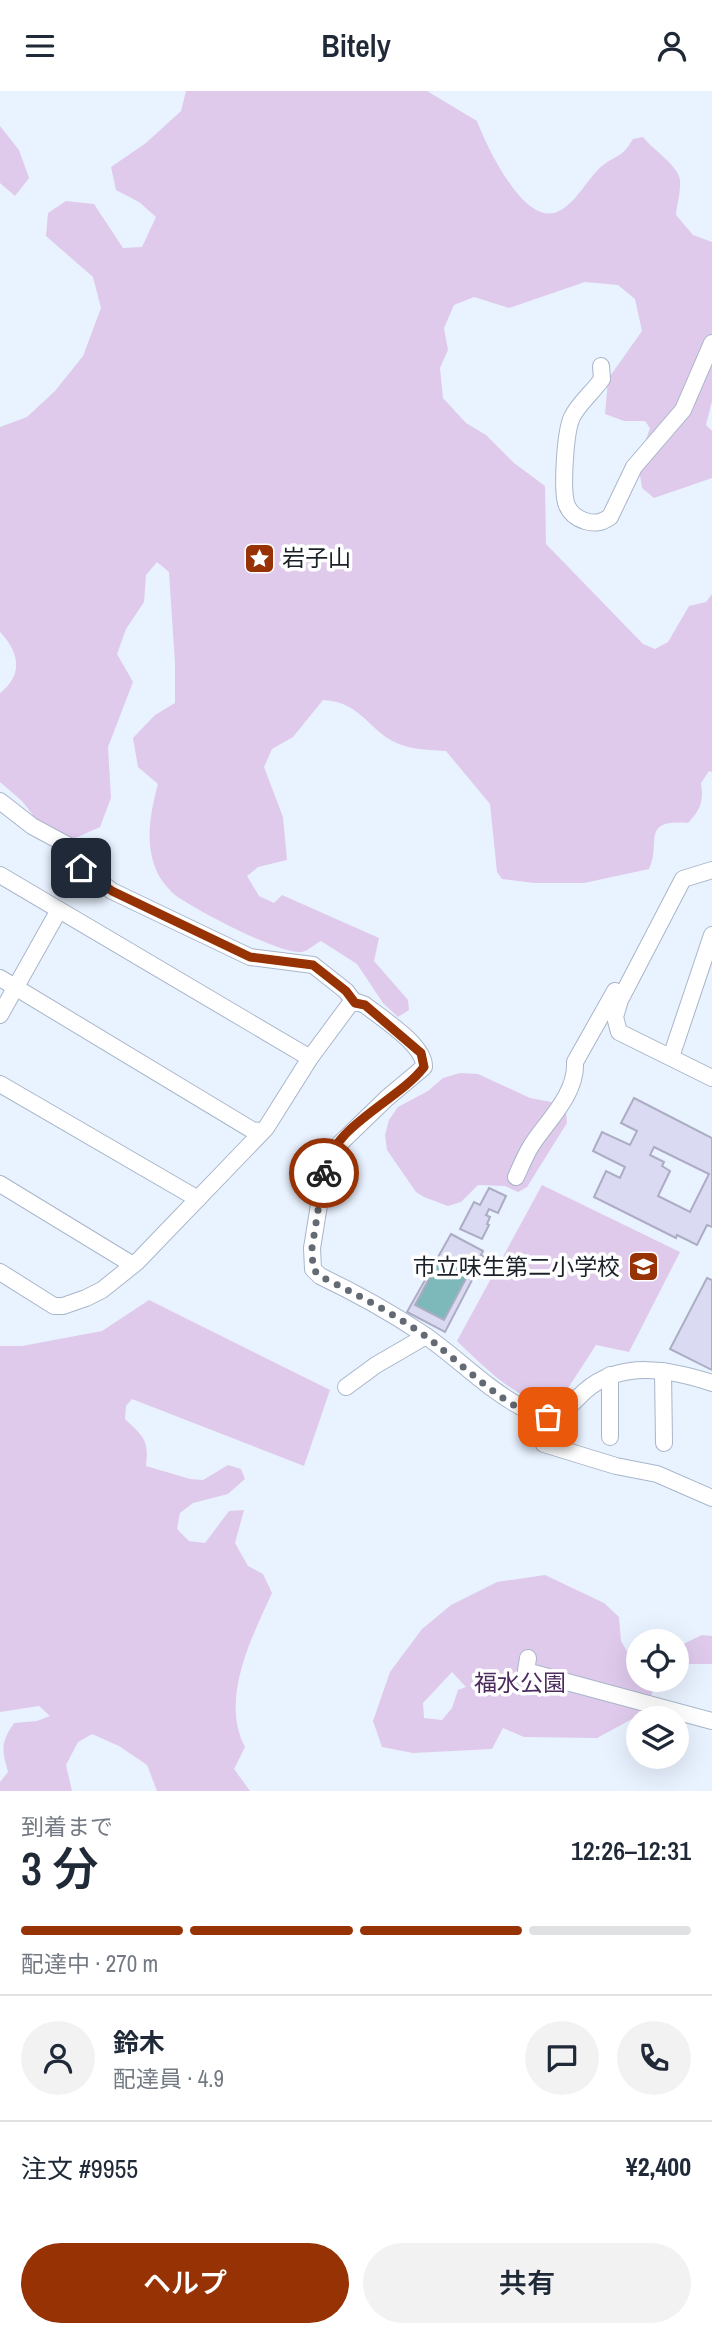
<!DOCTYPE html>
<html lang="ja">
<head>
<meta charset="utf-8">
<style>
  body { margin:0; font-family:"Archivo Narrow","Noto Sans JP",sans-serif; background:#f2f2f3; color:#1f2937; height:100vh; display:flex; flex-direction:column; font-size:26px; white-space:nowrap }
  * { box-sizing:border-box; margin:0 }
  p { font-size:23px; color:#747a83 }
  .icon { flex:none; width:38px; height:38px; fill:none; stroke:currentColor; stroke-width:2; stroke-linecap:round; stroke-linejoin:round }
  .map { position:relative; height:1700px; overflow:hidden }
  .drawer { display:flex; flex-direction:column; background:#fff; flex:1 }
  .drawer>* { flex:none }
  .tools { position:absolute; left:626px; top:1538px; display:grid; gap:14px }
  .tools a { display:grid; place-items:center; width:63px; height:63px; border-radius:50%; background:#fff; box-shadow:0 7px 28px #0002; font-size:35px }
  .pin { position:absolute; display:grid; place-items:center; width:60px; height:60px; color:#fff; margin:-30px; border-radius:14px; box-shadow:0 4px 10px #0006 }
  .courier { position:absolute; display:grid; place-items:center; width:70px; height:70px; margin:-35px; border:5px solid #973204; border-radius:50%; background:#fff; color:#222; box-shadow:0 2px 9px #0007 }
  .head em { font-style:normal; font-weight:600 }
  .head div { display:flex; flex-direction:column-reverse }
  .head { display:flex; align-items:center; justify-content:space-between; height:119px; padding:0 21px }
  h1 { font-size:46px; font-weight:600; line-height:52px }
  .bar { display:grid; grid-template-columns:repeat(4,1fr); gap:10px 7px; align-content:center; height:84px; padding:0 21px }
  .bar i { height:9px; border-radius:5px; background:#e0e1e3 }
  .bar .selected { background:#973204 }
  .bar p { grid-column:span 4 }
  .line { display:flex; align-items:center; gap:18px; padding:0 21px; border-top:2px solid #e0e1e3 }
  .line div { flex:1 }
  .round { display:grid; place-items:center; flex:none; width:74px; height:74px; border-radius:37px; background:#f2f2f3 }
  .button { display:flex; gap:14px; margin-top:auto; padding:14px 21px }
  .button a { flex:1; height:80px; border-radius:42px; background:#973204; color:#fff; font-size:28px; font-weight:600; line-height:80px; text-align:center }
  .button a+a { background:#f2f2f3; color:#1f2937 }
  header { display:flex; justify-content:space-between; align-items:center; height:91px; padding:0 21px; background:#fff; font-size:32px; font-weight:600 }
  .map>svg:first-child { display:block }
  .green { fill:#dfcaec; fill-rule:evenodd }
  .water { fill:#7db9ba }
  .building { fill:#dadbf2; stroke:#acadc4; stroke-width:2; fill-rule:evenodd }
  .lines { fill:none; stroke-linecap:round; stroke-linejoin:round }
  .street-casing { stroke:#a8b6ca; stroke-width:18 }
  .street { stroke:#fff; stroke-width:16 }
  .done { stroke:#636a73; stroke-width:7; stroke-dasharray:0 12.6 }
  .route { stroke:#973204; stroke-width:9 }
  .labels { text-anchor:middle; stroke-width:7; stroke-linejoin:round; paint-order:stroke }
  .poi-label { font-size:23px; fill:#1b2128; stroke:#fff; text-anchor:start }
  .park-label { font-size:23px; fill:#4c2b5d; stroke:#fff }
</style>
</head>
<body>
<header><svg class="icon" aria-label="menu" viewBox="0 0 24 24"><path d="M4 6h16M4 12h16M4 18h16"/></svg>Bitely<svg class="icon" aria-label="person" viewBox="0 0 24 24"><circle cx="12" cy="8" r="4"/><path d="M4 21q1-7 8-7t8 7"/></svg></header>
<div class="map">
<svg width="712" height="1700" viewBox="0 0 712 1700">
  <rect width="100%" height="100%" fill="#e9f2ff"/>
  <g class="green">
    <path d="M186,0h241l50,30c9,24 49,111 84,89 17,-10 26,-31 41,-44 15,-12 19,-7 31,-27l10,-2c9,12 35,28 37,43 1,11 -3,24 -4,35l17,20 19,7v159l-6,24 6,6v47l-58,20 -12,-10 -4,-26 12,-34 -5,-7h-21l-19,-7 3,-35 34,-48 -7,-32 -17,-14 -33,-3 -76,26 -35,-11 -20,8 -10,23 4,22 -8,18 3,30 23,25 20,12 28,28 31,23 1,58 97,100 12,5 13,-7 21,-36 17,-4 6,-8v178l-3,-1 -8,12c3,19 -1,27 -13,40 -49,-4 -26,21 -39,46l-65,14h-50l-32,-4 -5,-7 -7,-68 -44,-53c-14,-1 -30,-1 -44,-6 -32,-10 -38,-43 -79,-45l-30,37 -21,12 -8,18 19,50 4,43 -29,7 -11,9 12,20 15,7 8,-8 97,43 -5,23 34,39 1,10 -11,7 -15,-14 -26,-39 -36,-23c-6,3 -13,10 -19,11 -22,3 -108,-43 -127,-57 -6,-5 -14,-15 -17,-21 -14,-29 -8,-60 0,-90l-20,-17 -5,-29 22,-23 20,-12v-39l-6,-92 -12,-10 -11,13 -2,27 -18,27 -9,25 16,28 -25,65 3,51 -11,29 -27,12 -34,-16 -17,-22 -22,-19v-89c24,-19 19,-41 0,-61v-205l27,-10 28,-26 28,-35 18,-48 -8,-31 -47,-41 2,-23 18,-12 28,3 29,44 19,-1 14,-30 -17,-15 -23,-12 -5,-23 35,-24 35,-32z"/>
    <path d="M0,35l19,24 10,28 -14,18 -15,-13z"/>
    <path d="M460,982l18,1 52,24 21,4 15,9 1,12 -40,64 -9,5 -13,-6 -27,-1 -17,17 -13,4 -24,-9 -8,-5 -29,-42 -2,-15 4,-15 9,-13 30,-16 15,-13z"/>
    <path d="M542,1094l138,67 -51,100 -33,-7 -37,57c-30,12 -82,-42 -102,-61z"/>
    <path d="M149,1209l181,90 -26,76 -172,-67 -6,7 -1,13c19,18 24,21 21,47l44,13 13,1 25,-15 13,4 4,10 -17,15 -35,9 -13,10 -3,16 12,12 16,2 24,-32 15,-1 -9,33 13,23 15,8 9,19c-21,46 -52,106 -27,154l-11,22 16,22h-93l-10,-26 -28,-19 -27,-12 -14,8 -12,23 6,26h-72v-9l8,-10c-6,-23 -8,-28 6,-49l23,-2 13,-5 -11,-10 -39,6v-366h22l80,-15z"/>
    <path d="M545,1484l59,28 15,14 2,24 12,21 6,1v17h18l-6,16 -17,22 -37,20 -73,-1 -21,-9 -11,21 -79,4 -31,-6 -9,-26 17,-49 32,-43 29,-24 46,-23zM452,1581l14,15 -8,3 -6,18 -10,12 -18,-2 -1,-15z"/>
    <path d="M702,1544l10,1v28h-35v-17z"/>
  </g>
  <path class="water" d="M440,1167l29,15 -25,47 -29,-15z"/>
  <g class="building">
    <path d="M634,1007l78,40v89l-5,-2 -10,20 -20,-10 -1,3 -82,-41 12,-26 14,7 5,-11 -32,-16 9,-19 28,13 7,-14 -16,-8zM654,1056l55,27 -19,38 -32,-16 12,-25 -8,-5 2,-4 -14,-7z"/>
    <path d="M489,1097l17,8 -8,17 -9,-4 -3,6 4,2 -3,7 2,1 -7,14 -22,-10 14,-27 6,3z"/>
    <path d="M451,1143l32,17 -2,4 3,2 -39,75 -38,-20zM440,1167l29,15 -25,47 -29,-15z"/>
    <path d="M707,1187l5,2v90l-42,-21z"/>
  </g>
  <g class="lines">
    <defs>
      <g id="street">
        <path d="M601,275l1,13c-9,13 -23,24 -30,38 -7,15 -10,70 -6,86 3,9 10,15 19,18 10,3 16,2 25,-4l24,-50 49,-57 29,-67"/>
        <path d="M0,710l32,25 37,20 12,22 31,23 138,66 63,8 33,26 9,12"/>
        <path d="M712,779l-29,9 -63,121 -5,17 4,15 93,46"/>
        <path d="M0,784l310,183"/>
        <path d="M0,887l252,152 8,1"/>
        <path d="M0,924l59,-105"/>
        <path d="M671,966l41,-122"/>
        <path d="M0,993l198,115"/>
        <path d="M516,1086c5,-11 9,-21 15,-31 16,-25 46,-52 44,-84l40,-71"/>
        <path d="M0,1093l133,81"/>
        <path d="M0,1181l54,34h9l23,-8 16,-8 35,-28 129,-134 44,-70 40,-54 7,-2 8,3c16,13 60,40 59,62l-37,31 -58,56 -3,8 -14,86 1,21 7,7c36,17 70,36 103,58 35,24 60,52 98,73 8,4 16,11 25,11 16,-1 28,-17 39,-27 36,-31 85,-22 127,-8"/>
        <path d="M663,1280l1,72"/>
        <path d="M610,1284v62"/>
        <path d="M346,1296l30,-22 50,-29"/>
        <path d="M543,1327l1,26 72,22 41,8 55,24"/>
        <path d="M528,1567l-2,13 186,50"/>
      </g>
    </defs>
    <use href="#street" class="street-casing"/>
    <use href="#street" class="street"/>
  </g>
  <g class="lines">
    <path class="done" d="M324,1082l-12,75 1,21 7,7c36,18 71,36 104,59 28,19 90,84 124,82"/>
    <path class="route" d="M81,777l31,23 138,66 63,8 33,26 9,12 10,2 56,48 3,14c-26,34 -93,59 -100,106"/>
  </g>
  <defs>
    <symbol id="sight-square" viewBox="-11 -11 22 22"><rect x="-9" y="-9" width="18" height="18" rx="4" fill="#973204" stroke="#fff"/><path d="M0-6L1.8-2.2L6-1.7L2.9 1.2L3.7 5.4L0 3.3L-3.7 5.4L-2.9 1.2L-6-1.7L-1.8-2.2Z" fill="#fff"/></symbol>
    <symbol id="school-square" viewBox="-11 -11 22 22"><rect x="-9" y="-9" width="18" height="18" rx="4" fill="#973204" stroke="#fff"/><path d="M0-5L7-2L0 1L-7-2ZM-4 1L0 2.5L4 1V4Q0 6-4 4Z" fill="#fff"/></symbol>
  </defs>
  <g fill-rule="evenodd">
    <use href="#sight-square" x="242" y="450" width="35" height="35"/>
    <use href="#school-square" x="626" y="1158" width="35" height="35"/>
  </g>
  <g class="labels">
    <g class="poi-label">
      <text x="282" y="475">岩子山</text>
      <text x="620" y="1184" text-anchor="end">市立味生第二小学校</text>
    </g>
    <g class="park-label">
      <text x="520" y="1600">福水公園</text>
    </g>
  </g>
</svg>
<div class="tools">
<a><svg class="icon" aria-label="locate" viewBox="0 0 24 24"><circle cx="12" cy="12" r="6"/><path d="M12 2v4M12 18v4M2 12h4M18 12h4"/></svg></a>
<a><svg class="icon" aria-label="layers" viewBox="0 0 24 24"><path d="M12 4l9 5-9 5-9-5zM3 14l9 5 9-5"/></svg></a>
</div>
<div class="pin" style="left:548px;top:1326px;background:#ea580c"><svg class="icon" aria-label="bag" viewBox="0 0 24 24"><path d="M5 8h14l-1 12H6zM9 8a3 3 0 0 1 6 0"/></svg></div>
<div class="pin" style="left:81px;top:777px;background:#1f2937"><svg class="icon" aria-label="home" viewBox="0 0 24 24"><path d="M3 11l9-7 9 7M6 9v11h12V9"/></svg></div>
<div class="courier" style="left:324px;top:1082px"><svg class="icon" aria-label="bike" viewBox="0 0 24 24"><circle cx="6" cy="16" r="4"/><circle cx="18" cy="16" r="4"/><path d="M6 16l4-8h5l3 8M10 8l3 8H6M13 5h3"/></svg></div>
</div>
<section class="drawer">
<div class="head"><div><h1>3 分</h1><p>到着まで</p></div><em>12:26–12:31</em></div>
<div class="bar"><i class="selected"></i><i class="selected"></i><i class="selected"></i><i></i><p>配達中 · 270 m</p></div>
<div class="line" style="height:126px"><a class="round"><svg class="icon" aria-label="person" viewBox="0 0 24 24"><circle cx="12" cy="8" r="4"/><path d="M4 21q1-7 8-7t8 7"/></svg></a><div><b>鈴木</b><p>配達員 · 4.9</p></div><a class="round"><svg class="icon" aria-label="chat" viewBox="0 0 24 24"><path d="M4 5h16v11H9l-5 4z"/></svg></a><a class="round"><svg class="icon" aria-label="phone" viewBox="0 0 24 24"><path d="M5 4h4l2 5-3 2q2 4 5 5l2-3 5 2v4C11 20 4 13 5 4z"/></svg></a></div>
<div class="line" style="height:91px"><div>注文 #9955</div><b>¥2,400</b></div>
<div class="button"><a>ヘルプ</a><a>共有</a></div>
</section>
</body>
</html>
